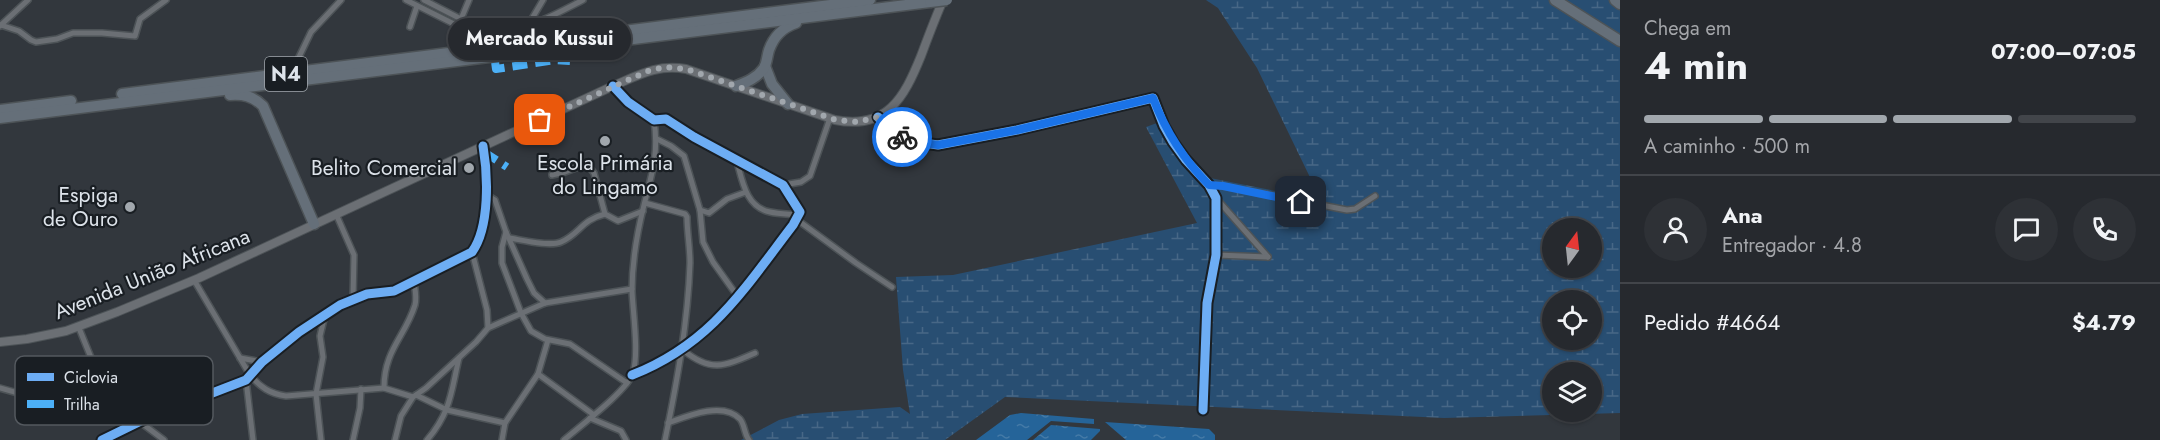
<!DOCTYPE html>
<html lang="pt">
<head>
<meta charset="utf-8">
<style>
  body { margin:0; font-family:Jost,sans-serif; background:#2e3136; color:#f1f3f6; height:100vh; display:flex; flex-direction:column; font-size:22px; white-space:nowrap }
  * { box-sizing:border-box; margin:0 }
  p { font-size:20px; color:#a4a6aa }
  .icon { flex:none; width:33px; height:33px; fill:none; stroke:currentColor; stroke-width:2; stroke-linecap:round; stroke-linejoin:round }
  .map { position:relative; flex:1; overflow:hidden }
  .drawer { display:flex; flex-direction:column; background:#26292e; width:540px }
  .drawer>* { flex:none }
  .needle { width:39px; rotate:15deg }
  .buttons { position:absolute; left:1542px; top:218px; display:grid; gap:12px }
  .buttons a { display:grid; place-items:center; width:60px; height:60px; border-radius:50%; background:#26292e; box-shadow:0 2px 4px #0004,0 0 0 2px #42454a; font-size:30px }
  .pin { position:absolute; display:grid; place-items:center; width:51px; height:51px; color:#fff; margin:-26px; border-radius:12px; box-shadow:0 3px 9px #0006 }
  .courier { position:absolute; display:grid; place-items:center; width:60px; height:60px; margin:-30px; border:4px solid #1a73e8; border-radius:50%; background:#fff; color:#222; box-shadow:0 2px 8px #0007 }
  .bubble { position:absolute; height:42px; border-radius:21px; background:#26292e; box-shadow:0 2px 4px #0004,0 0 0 2px #42454a; font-size:20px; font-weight:700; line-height:42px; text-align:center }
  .overview em { font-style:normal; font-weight:700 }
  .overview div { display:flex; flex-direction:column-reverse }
  .overview { display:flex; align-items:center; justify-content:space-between; height:102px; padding:0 24px }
  h1 { font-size:39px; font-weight:700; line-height:45px }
  .bar { display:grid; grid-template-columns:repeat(4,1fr); gap:9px 6px; align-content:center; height:72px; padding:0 24px }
  .bar i { height:8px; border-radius:4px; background:#42454a }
  .bar .on { background:#a1a7ad }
  .bar p { grid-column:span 4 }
  .line { display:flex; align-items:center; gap:15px; padding:0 24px; border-top:2px solid #42454a }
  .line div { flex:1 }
  .round { display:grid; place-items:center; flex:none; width:63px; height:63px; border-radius:32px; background:#2e3136 }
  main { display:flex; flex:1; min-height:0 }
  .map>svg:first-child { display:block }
  .wetland { fill:url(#wetland-marsh); fill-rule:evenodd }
  .water { fill:url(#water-ripples) }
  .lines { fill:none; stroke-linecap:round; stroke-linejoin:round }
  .street-casing { stroke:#4d5357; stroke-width:8 }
  .secondary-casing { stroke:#4d5357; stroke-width:10 }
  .highway-casing { stroke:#4d5357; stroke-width:13 }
  .street { stroke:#6b6f74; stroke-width:5 }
  .secondary { stroke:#6b6f74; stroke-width:8 }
  .highway { stroke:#656f79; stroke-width:10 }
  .highway-bridge-casing { stroke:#4d5357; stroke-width:13; stroke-linecap:butt }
  .highway-bridge { stroke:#656f79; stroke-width:10 }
  .quiet { stroke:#4cb0f7; stroke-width:8; stroke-dasharray:15 8; stroke-linecap:butt }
  .cycleway-casing { stroke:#191e23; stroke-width:13 }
  .cycleway { stroke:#6dadf4; stroke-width:9 }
  .done { stroke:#a1a7ad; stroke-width:6; stroke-dasharray:0 10.8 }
  .route { stroke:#1a73e8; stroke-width:8 }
  .poi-dot { fill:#a1a7ad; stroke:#191e23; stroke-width:2 }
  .labels { text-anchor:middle; stroke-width:4.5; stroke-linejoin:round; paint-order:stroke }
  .shield { fill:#191e23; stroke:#a2a8ae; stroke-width:1.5 }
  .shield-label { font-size:20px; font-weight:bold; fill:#dde3ea }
  .poi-label { font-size:21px; fill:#dde3ea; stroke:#191e23; text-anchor:end }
  .street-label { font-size:21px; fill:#dde3ea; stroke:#191e23 }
  .key { fill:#191e23; stroke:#54595f; stroke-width:1.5 }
  .key-label { font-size:16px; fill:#dde3ea }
</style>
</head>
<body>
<main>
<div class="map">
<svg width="1620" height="440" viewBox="0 0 1620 440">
  <defs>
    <pattern id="wetland-marsh" width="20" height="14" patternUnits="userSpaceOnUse" patternTransform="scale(1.5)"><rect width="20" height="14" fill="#284e72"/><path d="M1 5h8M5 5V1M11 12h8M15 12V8" fill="none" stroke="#476786"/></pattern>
    <pattern id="water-ripples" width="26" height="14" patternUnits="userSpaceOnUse" patternTransform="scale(1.5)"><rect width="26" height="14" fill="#256499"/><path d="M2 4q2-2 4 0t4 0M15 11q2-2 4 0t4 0" fill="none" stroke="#447aa7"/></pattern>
  </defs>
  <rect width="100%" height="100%" fill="#32373d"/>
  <path class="wetland" d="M1206,0h414v413l-176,5 -439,-21 -60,43h-204l38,-20 23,-6 98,-7 10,7 -7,-44 -7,-93 57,-2 244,-52 -51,-96 22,-8 11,25 31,34 111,22 -64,-132 -39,-60zM1552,228h40v39h-40zM1552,300h40v39h-40zM1552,372h40v39h-40z"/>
  <g class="water">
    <path d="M1021,413l73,6v5l-43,-3 -24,19h-51l34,-25z"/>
    <path d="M1105,422l104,7 6,6v5h-89z"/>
    <path d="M1051,425l49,4v2l-9,9h-58z"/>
  </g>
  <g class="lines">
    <defs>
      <g id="street">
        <path d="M406,0l52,26 10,1"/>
        <path d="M424,0l37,19 7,8"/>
        <path d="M461,19l8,-19"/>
        <path d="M1,25l18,6 12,9 5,2 21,-3 16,-6h29l33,3 5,-17 26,-19"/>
        <path d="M0,26l28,-26"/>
        <path d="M410,27l7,-21"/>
        <path d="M527,27l16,-27"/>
        <path d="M502,30c34,-4 52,-15 81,-30"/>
        <path d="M299,57l12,-25 30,-32"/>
        <path d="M613,86l15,16 26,18 12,-1 28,18 89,48 17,27 -7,13c-49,64 -82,119 -161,150"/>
        <path d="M878,117l10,12 21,12 29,4 79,-15 136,-32 11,28 9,16 13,18 23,25 7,13v57l-9,48 -4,107"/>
        <path d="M657,139l14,7 13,10 16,54 3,32 10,20 25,35"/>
        <path d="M736,158c6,21 9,49 34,54 9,2 20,2 29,3"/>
        <path d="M552,175l13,-3 22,-8 7,9 11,41 13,7 25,-10"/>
        <path d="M783,185l18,-3 9,-6 20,-58"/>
        <path d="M1209,185l14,1 124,24 8,-1 20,-13"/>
        <path d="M487,195l8,5 11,32 21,47 7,14 11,10"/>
        <path d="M1216,198l52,59"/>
        <path d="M645,203l40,11 2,3c0,15 3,30 3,46 -2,59 -13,119 -25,177"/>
        <path d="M700,210l9,3 18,-14 19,-7"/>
        <path d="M336,214l18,41 -1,44"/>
        <path d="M796,219l60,44 36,24"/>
        <path d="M506,232l-4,15v16l19,50 10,18 14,8 25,5 57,39"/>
        <path d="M509,238c13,2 41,9 52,4 19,-8 20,-22 44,-28"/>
        <path d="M1216,255l52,2"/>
        <path d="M194,280l56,95c10,12 20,19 36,21l98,-8"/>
        <path d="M79,328l28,69"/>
        <path d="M488,328l57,-25 87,-14"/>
        <path d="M683,350c28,23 42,16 72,3"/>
        <path d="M240,358l22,4"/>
        <path d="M538,374l56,41"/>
        <path d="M246,380l7,60"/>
        <path d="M0,388l46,13 14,-4 34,-3 13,3 38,22"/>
        <path d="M416,395l31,15 58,13"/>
        <path d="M413,397l-29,-9c0,-38 21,-51 31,-83 2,-7 0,-16 -1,-23"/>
        <path d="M590,418l31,13 5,9"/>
        <path d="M140,422l24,18"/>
        <path d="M668,423c19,-7 55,-22 72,-4 5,6 4,15 9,21"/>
        <path d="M102,440l43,-21 101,-39 16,-18 37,-30 41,-27 27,-11 27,-3 78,-39c18,-25 16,-77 11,-106"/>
        <path d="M321,440l-5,-46 7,-37 -3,-21 5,-21"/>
        <path d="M353,440l7,-32 1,-19"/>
        <path d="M395,440l6,-24 12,-19 13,-9 50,-46 12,-14 -1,-18 -15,-58"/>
        <path d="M427,440c24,-28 24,-48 32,-82"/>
        <path d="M502,440l3,-17 33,-49 10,-34"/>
        <path d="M564,440c16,-14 63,-49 69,-67 6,-20 0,-60 -1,-82 0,-29 5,-58 12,-86 8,-32 15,-51 10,-85"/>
      </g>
      <g id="secondary">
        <path d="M468,27l34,3"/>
        <path d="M0,342l27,-3 39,-8 51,-19 82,-34 414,-192c26,-11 44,-22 73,-17l149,51c52,10 69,-22 86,-64 7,-19 14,-37 22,-56"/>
      </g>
      <g id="highway">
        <path d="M1555,0l65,41"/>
        <path d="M1615,0l5,4"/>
        <path d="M765,66l7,18 16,20"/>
        <path d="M736,86c11,-4 21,-8 28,-18 3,-5 3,-12 5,-18 5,-14 13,-22 27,-27"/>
        <path d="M122,94l748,-94"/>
        <path d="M230,95c13,-1 23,1 33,11l51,118"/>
        <path d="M0,110l71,-9"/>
        <path d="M0,118l930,-116"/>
      </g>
    </defs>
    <use href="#street" class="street-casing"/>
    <use href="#secondary" class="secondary-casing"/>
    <use href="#highway" class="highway-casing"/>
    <use href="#street" class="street"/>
    <use href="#secondary" class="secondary"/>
    <use href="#highway" class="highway"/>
    <defs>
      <path id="highway-bridge" d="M930,2l17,-2"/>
    </defs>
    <use href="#highway-bridge" class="highway-bridge-casing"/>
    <use href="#highway-bridge" class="highway-bridge"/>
    <g class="quiet">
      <path d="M559,30l-5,3 -62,6 4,30 60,-9 14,1"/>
      <path d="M484,152l23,15"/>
    </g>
    <defs>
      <g id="cycleway">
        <path d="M613,86l15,16 26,18 12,-1 28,18 89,48 17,27 -7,13c-49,64 -82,119 -161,150"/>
        <path d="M878,117l10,12 21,12 29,4 79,-15 136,-32 11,28 9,16 13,18 23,25 7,13v57l-9,48 -4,107"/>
        <path d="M102,440l43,-21 101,-39 16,-18 37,-30 41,-27 27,-11 27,-3 78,-39c18,-25 16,-77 11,-106"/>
      </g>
    </defs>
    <use href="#cycleway" class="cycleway-casing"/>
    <use href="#cycleway" class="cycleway"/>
  </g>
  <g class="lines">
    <path class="done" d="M540,120l108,-49 17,-4 21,2 150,51 21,2 21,-5 10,12 14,8"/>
    <path class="route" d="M902,137l7,4 29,4 79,-15 136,-32c13,34 30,61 56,87l14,1 78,16"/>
  </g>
  <g class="poi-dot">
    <circle cx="605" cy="141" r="6"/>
    <circle cx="469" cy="168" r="6"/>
    <circle cx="130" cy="207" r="6"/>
  </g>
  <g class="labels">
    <rect class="shield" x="265" y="57" width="42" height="34" rx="4.5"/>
    <g class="shield-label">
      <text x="286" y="81">N4</text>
    </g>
    <g class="poi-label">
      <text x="605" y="170" text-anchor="middle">Escola Primária<tspan x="605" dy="24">do Lingamo</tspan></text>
      <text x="457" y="175">Belito Comercial</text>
      <text x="118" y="202">Espiga<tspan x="118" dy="24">de Ouro</tspan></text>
    </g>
    <g class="street-label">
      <text transform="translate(152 274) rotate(-22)" y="7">Avenida União Africana</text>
    </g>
  </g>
  <rect x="15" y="356" width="198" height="69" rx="9" class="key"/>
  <rect x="27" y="373" width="27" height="8" fill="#6dadf4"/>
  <rect x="27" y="400" width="27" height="8" fill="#4cb0f7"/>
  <g class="key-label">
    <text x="64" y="383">Ciclovia</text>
    <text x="64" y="410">Trilha</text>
  </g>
</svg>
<div class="buttons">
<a><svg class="needle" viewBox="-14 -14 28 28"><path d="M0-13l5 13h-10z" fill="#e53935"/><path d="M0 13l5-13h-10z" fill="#a4a6aa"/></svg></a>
<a><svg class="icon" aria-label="locate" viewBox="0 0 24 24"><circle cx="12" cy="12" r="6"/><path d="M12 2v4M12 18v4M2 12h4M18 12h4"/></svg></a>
<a><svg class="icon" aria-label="layers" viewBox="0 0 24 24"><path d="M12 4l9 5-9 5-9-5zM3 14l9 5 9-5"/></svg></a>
</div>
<div class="pin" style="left:540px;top:120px;background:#ea580c"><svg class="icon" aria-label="bag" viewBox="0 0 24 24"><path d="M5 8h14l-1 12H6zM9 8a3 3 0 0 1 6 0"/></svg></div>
<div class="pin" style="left:1301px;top:202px;background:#1f2937"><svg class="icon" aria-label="home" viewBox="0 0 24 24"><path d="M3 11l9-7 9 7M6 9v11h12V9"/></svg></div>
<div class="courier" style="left:902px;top:137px"><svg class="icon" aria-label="bike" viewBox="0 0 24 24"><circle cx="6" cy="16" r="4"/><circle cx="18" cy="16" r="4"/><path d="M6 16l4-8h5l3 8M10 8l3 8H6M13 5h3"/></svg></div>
<div class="bubble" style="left:448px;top:18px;width:183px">Mercado Kussui</div>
</div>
<section class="drawer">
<div class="overview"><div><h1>4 min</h1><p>Chega em</p></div><em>07:00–07:05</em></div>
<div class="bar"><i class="on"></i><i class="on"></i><i class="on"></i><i></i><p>A caminho · 500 m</p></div>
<div class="line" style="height:108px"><a class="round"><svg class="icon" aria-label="person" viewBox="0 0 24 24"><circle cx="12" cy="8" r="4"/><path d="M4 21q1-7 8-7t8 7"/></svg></a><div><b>Ana</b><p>Entregador · 4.8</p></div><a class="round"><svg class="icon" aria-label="chat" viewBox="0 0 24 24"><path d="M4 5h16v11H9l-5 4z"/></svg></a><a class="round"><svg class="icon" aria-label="phone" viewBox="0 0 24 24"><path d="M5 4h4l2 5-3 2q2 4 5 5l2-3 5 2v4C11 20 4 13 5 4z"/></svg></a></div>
<div class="line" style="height:78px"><div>Pedido #4664</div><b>$4.79</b></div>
</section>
</main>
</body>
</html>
